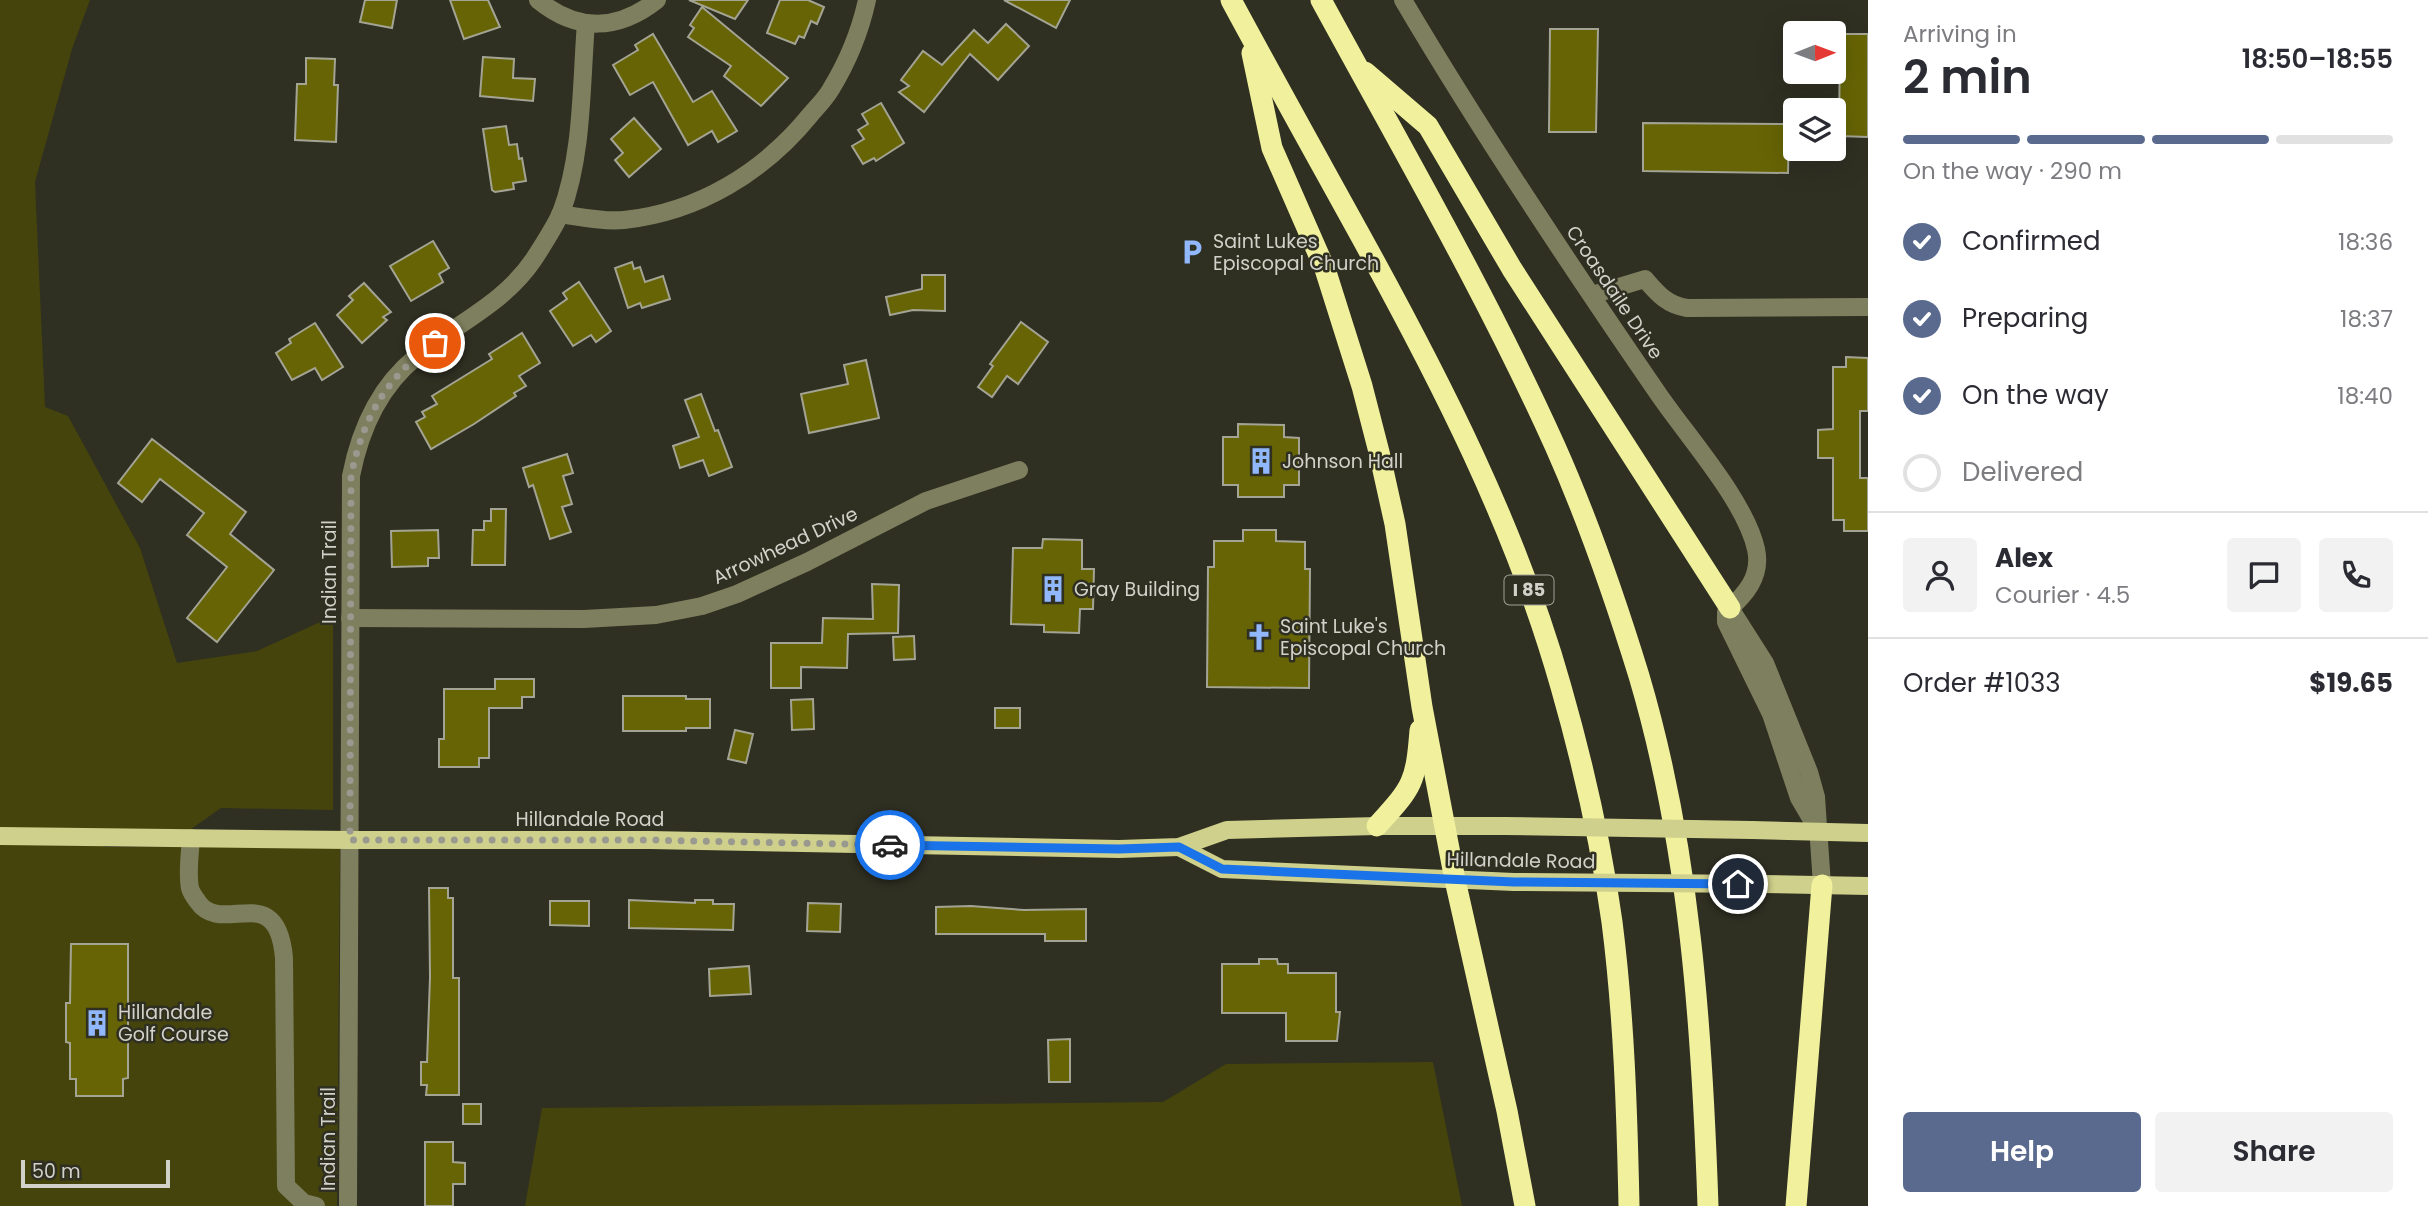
<!DOCTYPE html>
<html lang="en">
<head>
<meta charset="utf-8">
<style>
  body { margin:0; font-family:Poppins,sans-serif; background:#f2f2f3; color:#2b2b33; height:100vh; display:flex; flex-direction:column; font-size:26px; white-space:nowrap }
  * { box-sizing:border-box; margin:0 }
  p { font-size:23px; color:#7c7c81 }
  .icon { flex:none; width:38px; height:38px; fill:none; stroke:currentColor; stroke-width:2; stroke-linecap:round; stroke-linejoin:round }
  .map { position:relative; flex:1; overflow:hidden }
  .drawer { display:flex; flex-direction:column; background:#fff; width:560px }
  .drawer>* { flex:none }
  .needle { width:46px; rotate:89deg }
  .controls { position:absolute; left:1783px; top:21px; display:grid; gap:14px }
  .controls a { display:grid; place-items:center; width:63px; height:63px; border-radius:7px; background:#fff; box-shadow:0 7px 28px #0002; font-size:35px }
  .scale { position:absolute; left:21px; bottom:18px; width:149px; box-sizing:border-box; padding-left:7px; border:4px solid #d2d2ca; border-top:0; font-size:19px; line-height:24px; white-space:nowrap; color:#d2d2ca; -webkit-text-stroke:5px #2f2f22; paint-order:stroke }
  .pin { position:absolute; display:grid; place-items:center; width:60px; height:60px; color:#fff; margin:-30px; border:4px solid #fff; border-radius:50%; box-shadow:0 2px 7px #0007 }
  .courier { position:absolute; display:grid; place-items:center; width:70px; height:70px; margin:-35px; border:5px solid #1a73e8; border-radius:50%; background:#fff; color:#222; box-shadow:0 2px 9px #0007 }
  .headline em { font-style:normal; font-weight:600 }
  .headline div { display:flex; flex-direction:column-reverse }
  .headline { display:flex; align-items:center; justify-content:space-between; height:119px; padding:0 35px }
  h1 { font-size:46px; font-weight:600; line-height:52px }
  .bar { display:grid; grid-template-columns:repeat(4,1fr); gap:10px 7px; align-content:center; height:84px; padding:0 35px }
  .bar i { height:9px; border-radius:5px; background:#e1e1e2 }
  .bar .active { background:#596a8e }
  .bar p { grid-column:span 4 }
  .line { display:flex; align-items:center; gap:18px; padding:0 35px; border-top:2px solid #e1e1e2 }
  .line div { flex:1 }
  .round { display:grid; place-items:center; flex:none; width:74px; height:74px; border-radius:7px; background:#f2f2f3 }
  ol { padding:0 35px; list-style:none }
  li { display:flex; align-items:center; gap:21px; height:77px }
  li p { margin-inline-start:auto }
  li .icon { padding:7px; border-radius:50%; background:#596a8e; color:#fff; stroke-width:4 }
  li:last-child { color:#7c7c81 }
  li i { width:38px; height:38px; border:4px solid #e1e1e2; border-radius:50% }
  .primary-button { display:flex; gap:14px; margin-top:auto; padding:14px 35px }
  .primary-button a { flex:1; height:80px; border-radius:7px; background:#596a8e; color:#fff; font-size:28px; font-weight:600; line-height:80px; text-align:center }
  .primary-button a+a { background:#f2f2f3; color:#2b2b33 }
  main { display:flex; flex:1; min-height:0 }
  .map>svg:first-child { display:block }
  .green { fill:#45440d }
  .building { fill:#666404; stroke:#a4a494; stroke-width:2 }
  .lines { fill:none; stroke-linecap:round; stroke-linejoin:round }
  .minor { stroke:#7e7f5e; stroke-width:18 }
  .major { stroke:#cfd08b; stroke-width:18 }
  .highway { stroke:#f0f09d; stroke-width:21 }
  .major-bridge { stroke:#cfd08b; stroke-width:18 }
  .done { stroke:#99998f; stroke-width:7; stroke-dasharray:0 12.6 }
  .route { stroke:#1a73e8; stroke-width:9 }
  .labels { text-anchor:middle; stroke-width:5; stroke-linejoin:round; paint-order:stroke }
  .shield { fill:#2f2f22; stroke:#a1a198; stroke-width:2 }
  .shield-label { font-size:18px; font-weight:bold; fill:#d2d2ca }
  .poi-label { font-size:19px; fill:#d2d2ca; stroke:#2f2f22; text-anchor:start }
  .street-label { font-size:19px; fill:#d2d2ca; stroke:#2f2f22 }
</style>
</head>
<body>
<main>
<div class="map">
<svg width="1868" height="1206" viewBox="0 0 1868 1206">
  <rect width="100%" height="100%" fill="#2f2f22"/>
  <g class="green">
    <path d="M0,0h90l-18,49 -37,133 10,225 23,9 72,132 37,115 80,-12 76,-35v194l-112,-2 -37,26 -82,-5 2,18h236l-3,359h-337z"/>
    <path d="M1433,1062l29,144h-937l17,-98 621,-6 63,-38z"/>
  </g>
  <g class="building">
    <path d="M365,0h32l-5,28 -32,-6z"/>
    <path d="M450,0h38l12,27 -36,12z"/>
    <path d="M689,0h59l-13,19z"/>
    <path d="M780,0h28l16,7 -7,17 -6,-3 -7,17 -5,-2 -4,8 -28,-11z"/>
    <path d="M1004,0h66l-14,28z"/>
    <path d="M702,7l86,71 -27,28 -37,-30 7,-10 -43,-29 6,-9 -4,-3z"/>
    <path d="M1006,24l23,22 -31,34 -28,-26 -46,58 -25,-20 10,-6 -8,-6 22,-29 19,14 32,-35 14,13z"/>
    <path d="M1550,29h48l-2,103h-47z"/>
    <path d="M653,34l40,68 19,-11 25,40 -19,11 -6,-11 -24,14 -35,-63 -23,13 -17,-30 25,-15 -3,-5z"/>
    <path d="M1840,34h28v103l-29,-1z"/>
    <path d="M483,57l31,2 -1,19 22,1 -2,22 -53,-5z"/>
    <path d="M306,58l29,1 -1,26h4l-2,57 -41,-2 2,-56h9z"/>
    <path d="M881,103l23,40 -28,18 -2,-3 -11,6 -11,-18 12,-7 -6,-9 10,-6 -6,-10z"/>
    <path d="M634,118l27,31 -32,28 -14,-17 8,-7 -12,-14z"/>
    <path d="M1643,123l146,1 -1,49 -145,-2z"/>
    <path d="M506,126l3,19 8,-1 2,15 3,-1 4,23 -13,2 1,6 -19,3 -3,-2 -9,-61z"/>
    <path d="M433,241l16,27 -10,6 4,8 -32,19 -21,-35z"/>
    <path d="M632,262l2,7 6,-2 5,15 18,-6 7,23 -28,9 -2,-5 -12,5 -13,-40z"/>
    <path d="M922,275h23v36l-32,-1 -23,5 -4,-18 36,-8z"/>
    <path d="M579,282l32,49 -15,11 -5,-7 -18,11 -23,-35 17,-12 -4,-6z"/>
    <path d="M364,283l27,29 -8,5 4,3 -25,23 -25,-28 16,-15 -4,-4z"/>
    <path d="M1021,322l27,20 -30,42 -11,-8 -15,21 -14,-10 15,-21 -3,-2z"/>
    <path d="M315,323l28,44 -21,13 -7,-12 -23,12 -16,-27 15,-10 -2,-4z"/>
    <path d="M522,333l18,30 -21,13 7,10 -12,7 2,3 -42,28 -43,25 -15,-27 9,-5 -3,-5 15,-8 -5,-8 60,-37 -3,-5z"/>
    <path d="M1846,357l22,1v53h-8v67h8v53h-24v-11h-11v-62h-15v-28l15,-1v-62h13z"/>
    <path d="M866,360l13,58 -70,15 -8,-39 47,-10 -4,-19z"/>
    <path d="M701,394l14,37 3,-1 14,37 -23,9 -6,-16 -23,8 -7,-22 26,-9 -14,-37z"/>
    <path d="M1238,424l46,1v12l15,1v47h-15v12h-46v-12h-15v-48h15z"/>
    <path d="M152,439l94,73 -16,22 44,36 -57,72 -30,-24 40,-51 -40,-32 17,-22 -44,-34 -18,23 -24,-19z"/>
    <path d="M567,454l6,19 -10,3 9,28 -10,3 9,25 -21,7 -17,-54 -4,2 -6,-19z"/>
    <path d="M491,509h15l-1,56h-33l1,-35h11v-9h7z"/>
    <path d="M438,530l1,28h-11v8l-36,1 -1,-36z"/>
    <path d="M1243,530h33v11l29,1v27h5l-1,119 -102,-1 1,-120h6v-26h29z"/>
    <path d="M1043,539l39,1v29h12l-1,40h-13l-1,24 -35,-1v-7l-33,-1 2,-76h29z"/>
    <path d="M872,584l27,1 -1,48 -50,1 -1,34 -46,-1v21h-30v-45h51l1,-25 50,1z"/>
    <path d="M914,636l1,23 -21,1 -1,-23z"/>
    <path d="M495,679h39v18h-12v11h-33v50h-10v9h-40v-28h5v-50h51z"/>
    <path d="M623,696h63v3h24v29h-24v3h-63z"/>
    <path d="M813,699l1,30 -22,1 -1,-30z"/>
    <rect x="995" y="708" width="25" height="20"/>
    <path d="M735,730l18,4 -7,29 -18,-4z"/>
    <path d="M429,888h19v10h5v80h6v117h-33l1,-10h-6v-23h6l3,-85z"/>
    <path d="M629,900l66,3v-3h18v4h21l-1,26 -104,-2z"/>
    <path d="M550,901h39v25l-39,-1z"/>
    <path d="M808,903l33,1 -1,28 -33,-1z"/>
    <path d="M971,906l53,4 62,-1v32h-41v-7h-109v-27z"/>
    <path d="M71,944h57v134l-5,1v17h-47v-17h-6v-36l-4,-1v-39h4z"/>
    <path d="M1259,959h18l1,5h10v9h48v39h4l-3,29h-51v-28h-64v-49h37z"/>
    <path d="M749,966l2,28 -41,2 -1,-27z"/>
    <path d="M1070,1039v43h-21l-1,-42z"/>
    <rect x="463" y="1104" width="18" height="20"/>
    <path d="M425,1142h28v20l12,1v21h-12v22h-28z"/>
  </g>
  <g class="lines">
    <g class="minor">
      <path d="M538,0c39,32 80,31 119,0"/>
      <path d="M1403,0c79,134 166,264 254,392 29,43 88,108 99,157 6,28 -11,46 -30,63v10l45,92 28,84 20,34"/>
      <path d="M560,214c21,3 43,8 64,6 75,-8 140,-48 187,-106 7,-8 15,-16 20,-25 17,-28 29,-57 36,-89"/>
      <path d="M1592,295l53,-16c13,15 22,26 42,29l181,-1"/>
      <path d="M1730,608l35,55 44,109 7,25 6,88"/>
      <path d="M350,618l234,1 72,-4 46,-9 35,-12 70,-32 119,-61 93,-31"/>
      <path d="M191,838c-1,16 -4,35 -1,50 1,4 5,10 8,14 24,35 79,-24 86,56l2,228 18,17 12,3"/>
      <path d="M348,1206l3,-730c9,-46 28,-89 65,-119 40,-34 87,-52 118,-98 9,-14 20,-31 27,-46 22,-58 20,-128 25,-190"/>
    </g>
    <g class="major">
      <path d="M1752,830l116,3"/>
      <path d="M0,836l350,4h300l469,9 60,-2 48,-17 150,-4h128"/>
      <path d="M1179,847l43,22 292,13"/>
      <path d="M1761,884l107,2"/>
    </g>
    <g class="highway">
      <path d="M1231,0c42,78 85,155 128,233 80,145 157,294 202,454 22,77 40,156 51,235 12,94 15,189 17,284"/>
      <path d="M1321,0c80,147 165,293 234,446 33,74 60,152 84,230 51,172 63,352 69,530"/>
      <path d="M1252,53l20,95 53,121 37,117 17,66 16,72 27,183 33,173 52,231 18,95"/>
      <path d="M1365,72l63,54 84,143 218,339"/>
      <path d="M1377,826c35,-39 39,-42 43,-96"/>
      <path d="M1796,1206l26,-321"/>
    </g>
    <g class="major-bridge">
      <path d="M1505,826l247,4"/>
      <path d="M1514,882l247,2"/>
    </g>
  </g>
  <g class="lines">
    <path class="done" d="M435,343c-49,34 -72,75 -84,133l-1,364h300l240,5"/>
    <path class="route" d="M890,845l229,4 60,-2 43,22 292,13 224,2"/>
  </g>
  <defs>
    <symbol id="parking-bare" viewBox="-9 -9 18 18"><path d="M-3.5-5.5H1a3.5 3.5 0 0 1 0 7H-1V5.5H-3.5ZM-1-3.4V-.6H.8a1.4 1.4 0 0 0 0-2.8Z" fill="#91b8fd" stroke="#2f2f22" stroke-width="2.5" paint-order="stroke"/></symbol>
    <symbol id="building-bare" viewBox="-9 -9 18 18"><path d="M-4-6H4V6H1V3H-1V6H-4ZM-2.5-4.3h1.7v1.8h-1.7ZM.8-4.3h1.7v1.8H.8ZM-2.5-1h1.7V.8h-1.7ZM.8-1h1.7V.8H.8Z" fill="#91b8fd" stroke="#2f2f22" stroke-width="2.5" paint-order="stroke"/></symbol>
    <symbol id="church-bare" viewBox="-9 -9 18 18"><path d="M-1.2-6h2.4v3.5h3.3v2.4h-3.3V6h-2.4V-.1h-3.3v-2.4h3.3Z" fill="#91b8fd" stroke="#2f2f22" stroke-width="2.5" paint-order="stroke"/></symbol>
  </defs>
  <g fill-rule="evenodd">
    <use href="#parking-bare" x="1173" y="233" width="38" height="38"/>
    <use href="#building-bare" x="1242" y="442" width="38" height="38"/>
    <use href="#building-bare" x="1034" y="570" width="38" height="38"/>
    <use href="#church-bare" x="1240" y="618" width="38" height="38"/>
    <use href="#building-bare" x="78" y="1004" width="38" height="38"/>
  </g>
  <g class="labels">
    <rect class="shield" x="1504.5" y="575.5" width="49" height="29" rx="5"/>
    <g class="shield-label">
      <text x="1529" y="596">I 85</text>
    </g>
    <g class="poi-label">
      <text x="1213" y="248">Saint Lukes<tspan x="1213" dy="22">Episcopal Church</tspan></text>
      <text x="1282" y="468">Johnson Hall</text>
      <text x="1074" y="596">Gray Building</text>
      <text x="1280" y="633">Saint Luke's<tspan x="1280" dy="22">Episcopal Church</tspan></text>
      <text x="118" y="1019">Hillandale<tspan x="118" dy="22">Golf Course</tspan></text>
    </g>
    <g class="street-label">
      <text transform="translate(1615 292) rotate(56)" y="7">Croasdaile Drive</text>
      <text transform="translate(785 545) rotate(-25)" y="7">Arrowhead Drive</text>
      <text transform="translate(329 572) rotate(-90)" y="7">Indian Trail</text>
      <text x="590" y="826">Hillandale Road</text>
      <text transform="translate(1521 860) rotate(1)" y="7">Hillandale Road</text>
      <text transform="translate(328 1139) rotate(-90)" y="7">Indian Trail</text>
    </g>
  </g>
</svg>
<div class="controls">
<a><svg class="needle" viewBox="-14 -14 28 28"><path d="M0-13l5 13h-10z" fill="#e53935"/><path d="M0 13l5-13h-10z" fill="#7c7c81"/></svg></a>
<a><svg class="icon" aria-label="layers" viewBox="0 0 24 24"><path d="M12 4l9 5-9 5-9-5zM3 14l9 5 9-5"/></svg></a>
</div>
<div class="scale">50 m</div>
<div class="pin" style="left:435px;top:343px;background:#ea580c"><svg class="icon" aria-label="bag" viewBox="0 0 24 24"><path d="M5 8h14l-1 12H6zM9 8a3 3 0 0 1 6 0"/></svg></div>
<div class="pin" style="left:1738px;top:884px;background:#1f2937"><svg class="icon" aria-label="home" viewBox="0 0 24 24"><path d="M3 11l9-7 9 7M6 9v11h12V9"/></svg></div>
<div class="courier" style="left:890px;top:845px"><svg class="icon" aria-label="car" viewBox="0 0 24 24"><path d="M5 17H2v-5l4-1 3-4h7l3 4 3 1v5h-3M9 17h6M6 11h13"/><circle cx="7" cy="17" r="2"/><circle cx="17" cy="17" r="2"/></svg></div>
</div>
<section class="drawer">
<div class="headline"><div><h1>2 min</h1><p>Arriving in</p></div><em>18:50–18:55</em></div>
<div class="bar"><i class="active"></i><i class="active"></i><i class="active"></i><i></i><p>On the way · 290 m</p></div>
<ol>
<li><svg class="icon" aria-label="check" viewBox="0 0 24 24"><path d="M5 12l5 5 9-10"/></svg>Confirmed<p>18:36</p></li>
<li><svg class="icon" aria-label="check" viewBox="0 0 24 24"><path d="M5 12l5 5 9-10"/></svg>Preparing<p>18:37</p></li>
<li><svg class="icon" aria-label="check" viewBox="0 0 24 24"><path d="M5 12l5 5 9-10"/></svg>On the way<p>18:40</p></li>
<li><i></i>Delivered</li>
</ol>
<div class="line" style="height:126px"><a class="round"><svg class="icon" aria-label="person" viewBox="0 0 24 24"><circle cx="12" cy="8" r="4"/><path d="M4 21q1-7 8-7t8 7"/></svg></a><div><b>Alex</b><p>Courier · 4.5</p></div><a class="round"><svg class="icon" aria-label="chat" viewBox="0 0 24 24"><path d="M4 5h16v11H9l-5 4z"/></svg></a><a class="round"><svg class="icon" aria-label="phone" viewBox="0 0 24 24"><path d="M5 4h4l2 5-3 2q2 4 5 5l2-3 5 2v4C11 20 4 13 5 4z"/></svg></a></div>
<div class="line" style="height:91px"><div>Order #1033</div><b>$19.65</b></div>
<div class="primary-button"><a>Help</a><a>Share</a></div>
</section>
</main>
</body>
</html>
